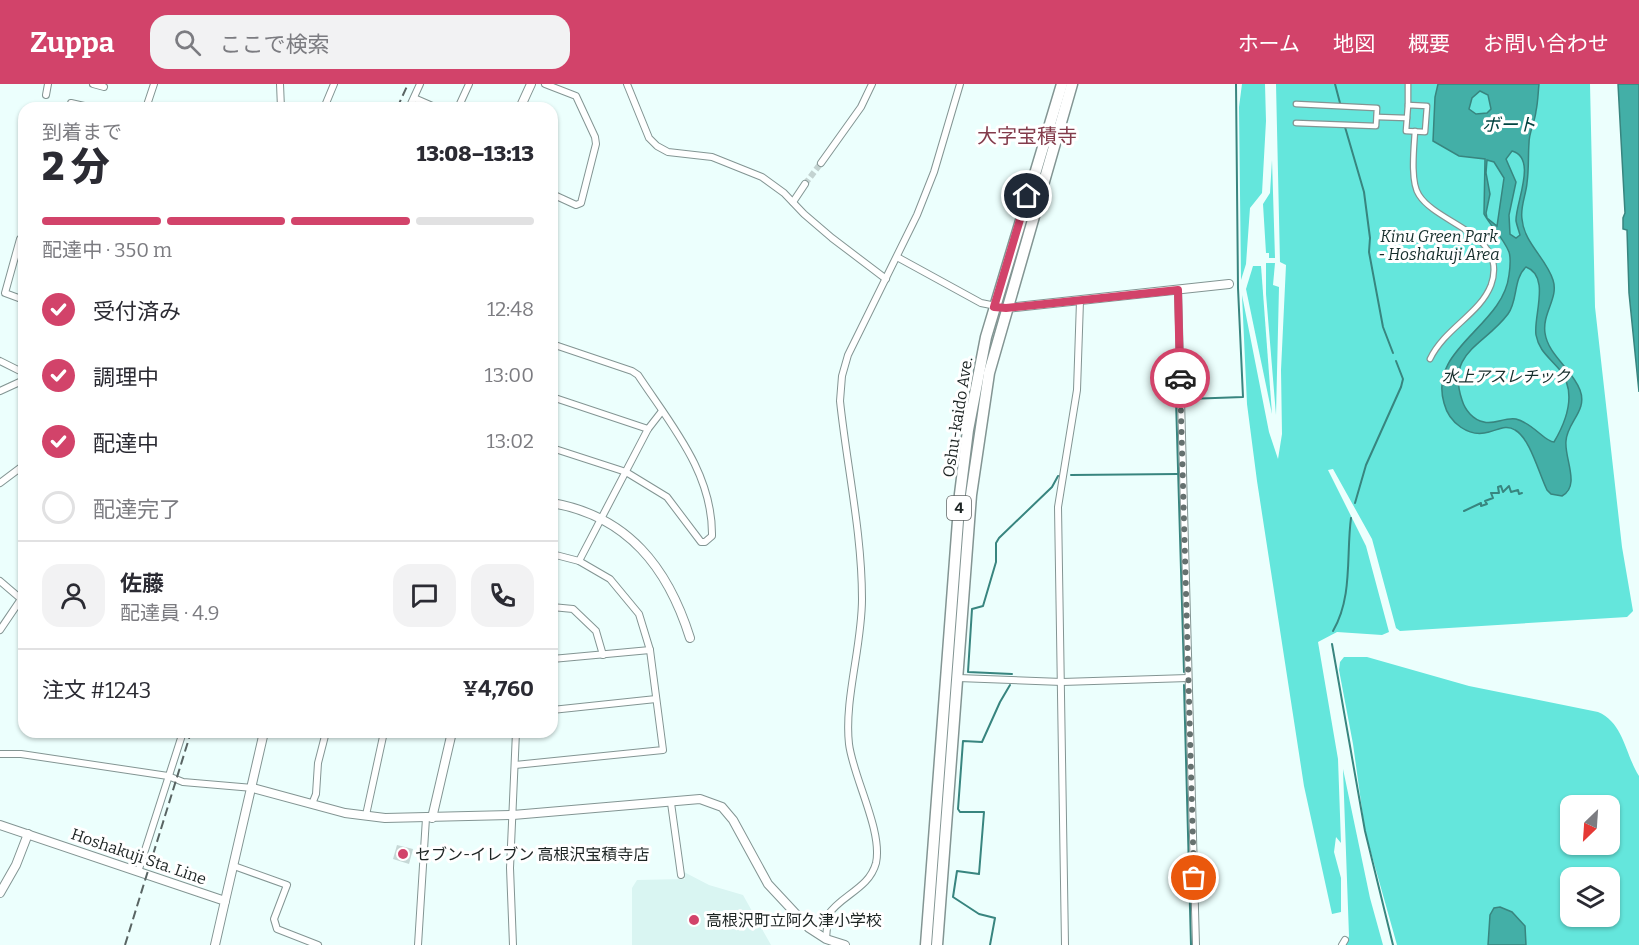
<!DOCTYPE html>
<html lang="ja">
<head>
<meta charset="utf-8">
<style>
  body { margin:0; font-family:Bitter,"Noto Sans JP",serif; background:#f2f2f3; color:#2b2b33; height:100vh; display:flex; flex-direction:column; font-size:22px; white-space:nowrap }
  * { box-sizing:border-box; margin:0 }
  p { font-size:20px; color:#7c7c81 }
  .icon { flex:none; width:33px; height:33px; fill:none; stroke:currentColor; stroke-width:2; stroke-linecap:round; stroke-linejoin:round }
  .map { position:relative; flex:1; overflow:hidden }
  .side { position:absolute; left:18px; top:18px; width:540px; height:636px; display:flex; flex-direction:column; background:#fff; border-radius:18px; box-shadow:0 2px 4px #0004 }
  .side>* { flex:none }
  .needle { width:39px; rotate:205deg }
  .fabs { position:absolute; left:1560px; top:711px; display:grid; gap:12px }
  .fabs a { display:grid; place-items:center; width:60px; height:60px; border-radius:12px; background:#fff; box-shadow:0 2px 4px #0004; font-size:30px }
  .pin { position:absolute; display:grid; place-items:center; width:51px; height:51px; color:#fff; margin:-26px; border:3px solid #fff; border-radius:50%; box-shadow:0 2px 6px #0007 }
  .courier { position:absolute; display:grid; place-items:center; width:60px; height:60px; margin:-30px; border:4px solid #d2436a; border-radius:50%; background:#fff; color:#222; box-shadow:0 2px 8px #0007 }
  .overview em { font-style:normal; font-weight:800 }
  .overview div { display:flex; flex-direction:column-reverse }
  .overview { display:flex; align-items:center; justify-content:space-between; height:102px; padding:0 24px }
  h1 { font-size:39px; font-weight:800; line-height:45px }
  .bar { display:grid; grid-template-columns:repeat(4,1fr); gap:9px 6px; align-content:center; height:72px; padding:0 24px }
  .bar i { height:8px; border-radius:4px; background:#e1e1e2 }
  .bar .active { background:#d2436a }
  .bar p { grid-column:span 4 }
  .line { display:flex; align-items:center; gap:15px; padding:0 24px; border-top:2px solid #e1e1e2 }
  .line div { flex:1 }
  .round { display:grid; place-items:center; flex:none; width:63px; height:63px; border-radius:18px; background:#f2f2f3 }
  ol { padding:0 24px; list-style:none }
  li { display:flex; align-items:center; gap:18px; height:66px }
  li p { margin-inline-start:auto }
  li .icon { padding:6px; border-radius:50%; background:#d2436a; color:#fff; stroke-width:4 }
  li:last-child { color:#7c7c81 }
  li i { width:33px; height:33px; border:3px solid #e1e1e2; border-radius:50% }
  header { display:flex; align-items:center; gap:36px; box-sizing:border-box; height:84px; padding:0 30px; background:#d2436a; color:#fff }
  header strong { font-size:28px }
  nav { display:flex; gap:33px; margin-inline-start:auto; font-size:21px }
  .search { width:420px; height:54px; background:#f2f2f3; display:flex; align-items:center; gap:15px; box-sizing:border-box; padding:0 21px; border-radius:18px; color:#7c7c81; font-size:22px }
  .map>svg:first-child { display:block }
  .built { fill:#d9f5f2 }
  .green { fill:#64e6dc; fill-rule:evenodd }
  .water { fill:#43afa7; stroke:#38857f; stroke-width:1.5; fill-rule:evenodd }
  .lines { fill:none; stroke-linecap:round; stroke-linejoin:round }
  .stream { stroke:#38857f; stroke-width:2 }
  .building { fill:#c6d8d6 }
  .minor-tunnel { stroke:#c3d3d1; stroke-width:6; stroke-dasharray:6 3; stroke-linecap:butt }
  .pedestrian-casing { stroke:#839593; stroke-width:7 }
  .minor-casing { stroke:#839593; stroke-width:8 }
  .tertiary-casing { stroke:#839593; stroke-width:10 }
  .secondary-casing { stroke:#839593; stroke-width:10 }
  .trunk-casing { stroke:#839593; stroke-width:13 }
  .pedestrian { stroke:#fff; stroke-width:4.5 }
  .minor { stroke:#fff; stroke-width:6 }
  .tertiary { stroke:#fff; stroke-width:8 }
  .secondary { stroke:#fff; stroke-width:8 }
  .trunk { stroke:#fff; stroke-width:10 }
  .rail { stroke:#596463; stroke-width:2; stroke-dasharray:9 4.5; stroke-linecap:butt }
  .done { stroke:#65716f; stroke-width:6; stroke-dasharray:0 10.8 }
  .route { stroke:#d2436a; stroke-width:8 }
  .poi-dot { fill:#d2436a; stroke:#fff; stroke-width:2 }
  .labels { text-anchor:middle; stroke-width:6; stroke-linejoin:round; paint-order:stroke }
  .shield { fill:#fff; stroke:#616665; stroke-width:1.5 }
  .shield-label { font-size:15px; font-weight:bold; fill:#1d2423 }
  .park-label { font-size:16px; font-style:italic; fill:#162e2c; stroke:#fff }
  .street-label { font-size:16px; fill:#1d2423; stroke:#fff }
  .poi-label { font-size:16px; fill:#1d2423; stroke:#fff; text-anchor:start }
  .water-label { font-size:18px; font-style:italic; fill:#004440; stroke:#fff }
  .quarter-label { font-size:20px; fill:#833b4b; stroke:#fff }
</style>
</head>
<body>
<header>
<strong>Zuppa</strong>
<div class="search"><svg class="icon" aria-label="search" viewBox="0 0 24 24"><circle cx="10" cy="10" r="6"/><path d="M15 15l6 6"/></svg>ここで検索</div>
<nav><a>ホーム</a><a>地図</a><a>概要</a><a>お問い合わせ</a></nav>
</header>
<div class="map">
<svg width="1639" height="861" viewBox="0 0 1639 861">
  <rect width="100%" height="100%" fill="#ecfffd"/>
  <path class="built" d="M684,788l25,13 34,10 28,50h-139v-57l5,-8 48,-1z"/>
  <g class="green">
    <path d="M1242,0h23l1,37 -4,72 -12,15 -4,56 -5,16 -2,-173z"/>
    <path d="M1276,0h314l5,223 27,240 11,64 -6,6 -227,14 -4,-3 -24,-89 -39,-70 -5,1 38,76 23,86 -7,3 -45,-3 -19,10 20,117 3,84 -5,-6 -2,15 7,26v34l-9,2 -28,-128 -47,-305 -10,-77 -5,-109 27,137 9,27 4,-25 -1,-64 5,-105 -6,-3z"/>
    <path d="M1272,76l3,98h-6v-5h-3l-3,-49 7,-11z"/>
    <path d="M1266,179h9l-2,22 6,2 -3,128 -10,-121z"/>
    <path d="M1253,182h8l11,148 -26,-125z"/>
    <path d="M1344,573h23l102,29 129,26c26,11 27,42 41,64v169h-242l-32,-114 -12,-87 -14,-74 1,-8zM1570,722h40v38h-40zM1570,794h40v38h-40z"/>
    <path d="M1343,685l27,129 13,47h-37l3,-9z"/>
  </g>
  <g class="water">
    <path d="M1438,0h101c-1,9 -1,18 -3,27 -1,11 -7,21 -7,32 -1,13 0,26 -2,40 -1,12 -7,24 -5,36 2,24 24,39 31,61 6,18 -11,33 -8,53 3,22 27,36 35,57 8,21 -13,32 -14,51 -2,17 15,45 -4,55l-11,-2 -4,-4c-8,-16 -17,-52 -32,-60 -9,-6 -17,0 -26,2 -20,6 -40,-9 -45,-29 -16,-55 59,-76 65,-128 1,-7 2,-17 0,-23 -6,-15 -18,-25 -25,-38l1,-55 -26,-3 -26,-15 2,-44zM1480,7l8,4 3,14 -4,4 -11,1 -7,-5 3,-11zM1512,67c26,7 3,53 4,70 1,5 3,10 4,14l-4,3 -6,-4 -1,-19 7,-33 -10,-23zM1487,76l7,2 10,16 -7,48 -10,-8 -1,-5 4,-19 -4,-21zM1526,183c25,9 7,50 10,68 3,16 13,22 23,34 18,22 8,51 -5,73 -9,0 -21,-19 -38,-23 -11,-2 -22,6 -32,3 -11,-2 -19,-12 -22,-22 -16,-48 22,-54 46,-86 10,-13 5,-35 18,-47z"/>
    <path d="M1618,0h21v308l-10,-99 -2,-63 -4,-1v-11l2,-5z"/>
    <path d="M1500,823l12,5 13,14 1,19h-38l2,-30 4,-7z"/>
  </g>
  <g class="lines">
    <g class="stream">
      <path d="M1335,0l5,19"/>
      <path d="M1345,43l19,65 6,46 -1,14 14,75 10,26"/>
      <path d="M1187,315l56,-2 -5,-109 -2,-204"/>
      <path d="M1176,316l8,272"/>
      <path d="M1071,391l107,-1"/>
      <path d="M1355,419l11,-38 35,-78 2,-8 -7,-18"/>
      <path d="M1464,427l17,-8v3l6,-2 -2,-3 8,-3 -2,-5h8l-1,-6 3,-1 2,6 6,-6 2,6 7,-2 1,4 3,-1"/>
      <path d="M1333,547c20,-34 13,-76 18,-113"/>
      <path d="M1332,560l33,187 28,114"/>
      <path d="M1012,590l-44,-2 4,-63 11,-3 13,-44v-19l3,-5 53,-51 6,-11"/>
      <path d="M1184,601l7,260"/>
      <path d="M990,861l5,-27 -16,-4 -26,-17 4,-26 22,3 5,-62h-24l-2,-3 5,-68 19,1 18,-40 10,-17"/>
    </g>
  </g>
  <path class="building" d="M397,761l16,4 -4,15 -16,-5z"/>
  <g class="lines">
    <path class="minor-tunnel" d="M805,100l16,-21"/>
    <defs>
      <g id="pedestrian">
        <path d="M1408,21l19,1 -2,26 -19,-1z"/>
        <path d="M1408,21v-21"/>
        <path d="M1377,33l30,1"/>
        <path d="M1296,39l80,3 1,-18 -81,-4"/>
        <path d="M1415,47c-1,16 -5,51 4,64 19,30 90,39 72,90 -11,29 -46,43 -61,74"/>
      </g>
      <g id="minor">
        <path d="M93,0l11,3"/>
        <path d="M280,0l1,24"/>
        <path d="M545,0l31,12 19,41 1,7 -15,59 -5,2 -24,-11"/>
        <path d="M627,0l22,54 8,8 11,6 44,5 50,20 22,16 20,21 28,24 54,41"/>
        <path d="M46,11l2,-11"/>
        <path d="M414,14l23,10"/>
        <path d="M70,24l1,-5 22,5"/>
        <path d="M146,24l8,-24"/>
        <path d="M324,24l10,-24"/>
        <path d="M409,24l11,-24"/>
        <path d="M458,24l11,-24"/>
        <path d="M821,79l40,-56 11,-23"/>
        <path d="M793,118l12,-18"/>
        <path d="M20,155l-15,54 19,7"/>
        <path d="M897,173l84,46 25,5"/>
        <path d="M1178,206l18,655"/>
        <path d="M552,260l80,27 6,4c33,50 75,98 74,161l-7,6h-4l-34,-45 -41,-25 -74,-24"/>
        <path d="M0,277l24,12"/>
        <path d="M0,307l24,-11"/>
        <path d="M552,313l96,32"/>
        <path d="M0,399l24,-18"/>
        <path d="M579,477l69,-132 14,-18"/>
        <path d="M0,497l21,18 -21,31"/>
        <path d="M552,523l21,2 23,22 7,24"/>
        <path d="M552,575l98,-9"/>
        <path d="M958,594l104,4 126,-4"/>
        <path d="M552,626l104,-11"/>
        <path d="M0,670h21l147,22 15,6 70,6"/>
        <path d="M515,681l148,-15 -13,-100 -11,-36 -29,-35 -31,-18 -27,-7"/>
        <path d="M671,719l10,72"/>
        <path d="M312,720l4,-10 2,-31 8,-31"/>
        <path d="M366,731l18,-83"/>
        <path d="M234,782l53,19 -13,34 3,10 41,16"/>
        <path d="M138,788l45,-140"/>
        <path d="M826,855l2,-24c13,-20 41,-26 48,-52 7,-32 -23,-86 -27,-119 -5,-44 13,-98 13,-145 0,-66 -15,-132 -22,-198l2,-25 6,-21 69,-140 17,-43 26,-88"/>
        <path d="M418,861l8,-127"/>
        <path d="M513,861l-3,-77 6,-136"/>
        <path d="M1065,861l-7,-438 19,-117 3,-89"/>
        <path d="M1342,861l3,-5"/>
      </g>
      <g id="tertiary">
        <path d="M520,24l11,-24"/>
        <path d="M1006,224l223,-24"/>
        <path d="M552,419c76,13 116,65 138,135"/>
        <path d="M253,704l92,25 40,5 128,-3 187,-16 22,8 11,13 35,64 41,44 17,11 19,6"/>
        <path d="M432,734l20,-86"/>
        <path d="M0,809l16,-28 12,-31"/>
        <path d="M225,817l39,-169"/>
      </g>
      <path id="secondary" d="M0,741l225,76 -10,44"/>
      <g id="trunk">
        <path d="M926,861l34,-451 8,-64 18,-93 76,-253"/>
        <path d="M937,861l34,-450 18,-122 83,-289"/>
      </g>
    </defs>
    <use href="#pedestrian" class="pedestrian-casing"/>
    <use href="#minor" class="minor-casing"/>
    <use href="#tertiary" class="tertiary-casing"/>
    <use href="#secondary" class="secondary-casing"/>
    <use href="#trunk" class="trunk-casing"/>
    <use href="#pedestrian" class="pedestrian"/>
    <use href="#minor" class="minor"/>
    <use href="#tertiary" class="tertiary"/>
    <use href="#secondary" class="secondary"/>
    <use href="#trunk" class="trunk"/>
    <g class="rail">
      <path d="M397,24l11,-24"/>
      <path d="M125,861l66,-213"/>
    </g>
  </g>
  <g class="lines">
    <path class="done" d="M1180,294l14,500"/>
    <path class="route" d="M1027,112l-33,111 12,1 172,-18 2,88"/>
  </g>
  <g class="poi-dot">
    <circle cx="403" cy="770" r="6"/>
    <circle cx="694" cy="836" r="6"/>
  </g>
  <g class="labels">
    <rect class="shield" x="947" y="412" width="24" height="24" rx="4.5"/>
    <g class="shield-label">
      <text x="959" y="429">4</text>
    </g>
    <g class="park-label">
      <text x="1439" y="158">Kinu Green Park<tspan x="1439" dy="18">- Hoshakuji Area</tspan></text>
      <text x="1506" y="298">水上アスレチック</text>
    </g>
    <g class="street-label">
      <text transform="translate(957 333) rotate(-81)" y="6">Oshu-kaido Ave.</text>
      <text transform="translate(139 772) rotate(19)" y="6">Hoshakuji Sta. Line</text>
    </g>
    <g class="poi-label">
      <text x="415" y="776">セブン-イレブン 高根沢宝積寺店</text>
      <text x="706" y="842">高根沢町立阿久津小学校</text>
    </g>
    <g class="water-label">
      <text x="1509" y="47">ボート</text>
    </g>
    <g class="quarter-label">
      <text x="1027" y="59">大字宝積寺</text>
    </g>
  </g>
</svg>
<div class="fabs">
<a><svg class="needle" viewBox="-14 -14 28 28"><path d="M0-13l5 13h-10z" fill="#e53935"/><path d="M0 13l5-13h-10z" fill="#7c7c81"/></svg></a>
<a><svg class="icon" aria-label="layers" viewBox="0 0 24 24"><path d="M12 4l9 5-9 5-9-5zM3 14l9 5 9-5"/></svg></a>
</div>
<div class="pin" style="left:1194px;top:794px;background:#ea580c"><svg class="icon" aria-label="bag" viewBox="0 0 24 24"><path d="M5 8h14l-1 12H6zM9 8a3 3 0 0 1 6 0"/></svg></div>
<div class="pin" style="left:1027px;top:112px;background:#1f2937"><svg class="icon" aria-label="home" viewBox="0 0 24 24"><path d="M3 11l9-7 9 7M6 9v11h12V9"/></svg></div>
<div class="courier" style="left:1180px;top:294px"><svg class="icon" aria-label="car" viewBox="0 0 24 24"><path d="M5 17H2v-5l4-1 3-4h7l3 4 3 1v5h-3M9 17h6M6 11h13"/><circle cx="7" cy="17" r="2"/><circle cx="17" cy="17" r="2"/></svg></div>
<section class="side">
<div class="overview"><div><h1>2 分</h1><p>到着まで</p></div><em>13:08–13:13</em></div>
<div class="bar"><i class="active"></i><i class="active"></i><i class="active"></i><i></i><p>配達中 · 350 m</p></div>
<ol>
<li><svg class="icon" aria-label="check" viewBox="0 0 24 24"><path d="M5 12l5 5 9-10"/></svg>受付済み<p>12:48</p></li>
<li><svg class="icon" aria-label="check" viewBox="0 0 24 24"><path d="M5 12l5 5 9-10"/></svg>調理中<p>13:00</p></li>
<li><svg class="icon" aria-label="check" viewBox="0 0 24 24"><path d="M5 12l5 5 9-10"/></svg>配達中<p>13:02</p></li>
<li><i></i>配達完了</li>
</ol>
<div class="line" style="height:108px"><a class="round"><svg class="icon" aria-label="person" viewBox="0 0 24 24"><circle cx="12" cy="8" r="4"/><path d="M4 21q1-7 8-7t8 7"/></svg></a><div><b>佐藤</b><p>配達員 · 4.9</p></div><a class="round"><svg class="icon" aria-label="chat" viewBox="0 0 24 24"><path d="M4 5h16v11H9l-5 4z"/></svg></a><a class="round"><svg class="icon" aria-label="phone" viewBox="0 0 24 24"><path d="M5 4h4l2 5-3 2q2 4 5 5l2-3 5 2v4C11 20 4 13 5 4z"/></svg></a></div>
<div class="line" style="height:78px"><div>注文 #1243</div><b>¥4,760</b></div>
</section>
</div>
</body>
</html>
